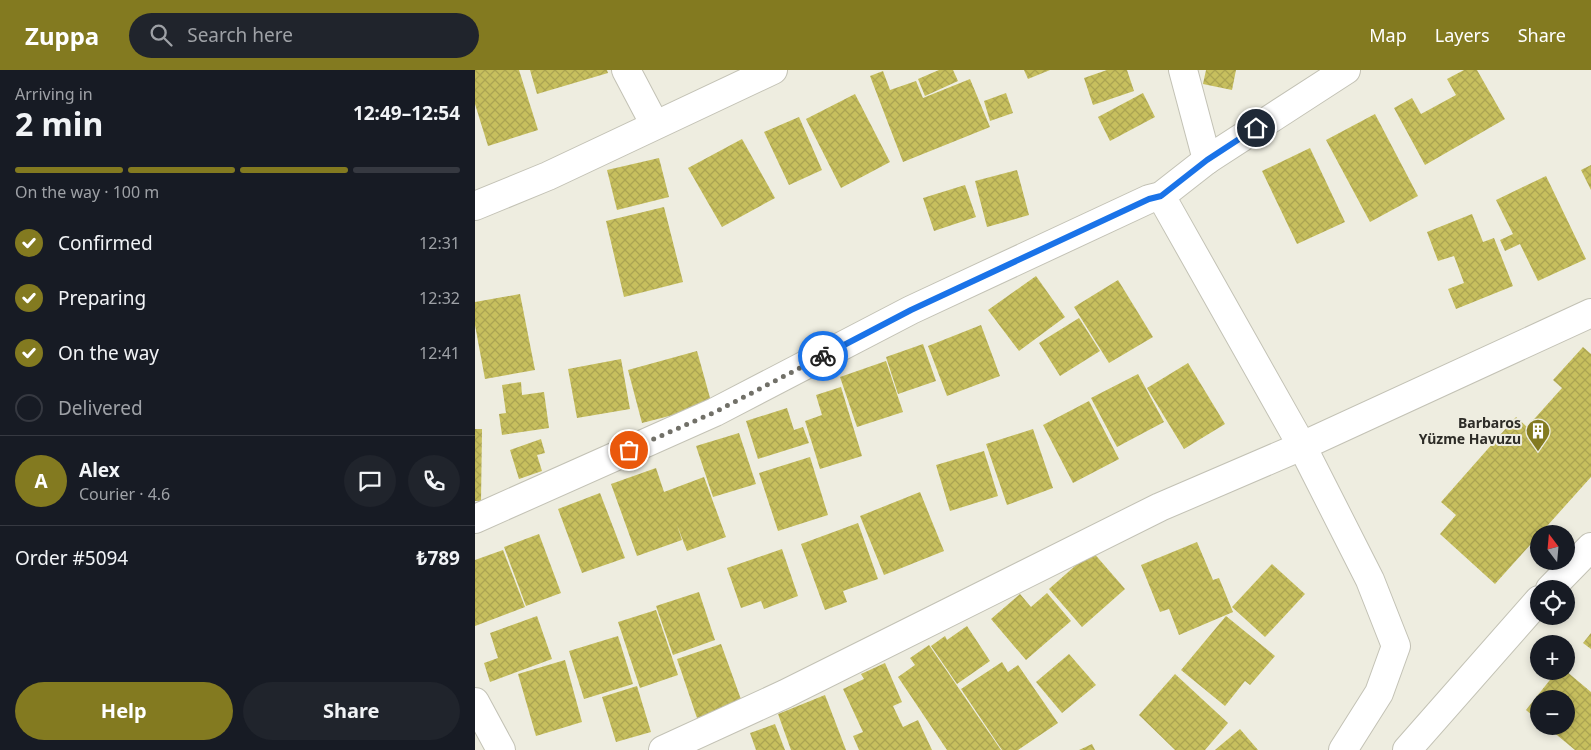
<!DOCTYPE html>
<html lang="en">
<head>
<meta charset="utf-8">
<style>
  body { margin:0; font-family:"Noto Sans",sans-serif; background:#20242c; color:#f1f3f6; height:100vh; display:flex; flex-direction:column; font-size:19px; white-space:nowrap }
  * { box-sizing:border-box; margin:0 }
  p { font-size:16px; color:#9ea1a6 }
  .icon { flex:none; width:28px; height:28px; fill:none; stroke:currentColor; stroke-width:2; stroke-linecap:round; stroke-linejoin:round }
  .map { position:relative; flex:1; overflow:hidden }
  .panel { display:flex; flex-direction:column; background:#171b24; width:475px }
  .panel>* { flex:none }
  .needle { width:32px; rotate:344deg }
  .buttons { position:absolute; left:1055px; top:455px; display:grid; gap:10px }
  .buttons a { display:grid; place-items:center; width:45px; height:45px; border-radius:50%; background:#171b24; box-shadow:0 2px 8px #0003; font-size:25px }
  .pin { position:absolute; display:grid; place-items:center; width:42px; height:42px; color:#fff; margin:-21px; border:2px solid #fff; border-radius:50%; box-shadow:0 1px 5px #0007 }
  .courier { position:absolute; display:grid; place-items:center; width:50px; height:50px; margin:-25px; border:4px solid #1a73e8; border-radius:50%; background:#fff; color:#222; box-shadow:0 1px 6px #0007 }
  .headline em { font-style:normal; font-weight:700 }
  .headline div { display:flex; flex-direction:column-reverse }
  .headline { display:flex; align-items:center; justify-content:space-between; height:85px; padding:0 15px }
  h1 { font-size:32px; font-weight:700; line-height:38px }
  .bar { display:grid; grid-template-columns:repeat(4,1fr); gap:8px 5px; align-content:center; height:60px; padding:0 15px }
  .bar i { height:6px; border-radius:4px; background:#363941 }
  .bar .current { background:#837a20 }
  .bar p { grid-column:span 4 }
  .line { display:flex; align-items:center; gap:12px; padding:0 15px; border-top:1px solid #363941 }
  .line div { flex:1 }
  .round { display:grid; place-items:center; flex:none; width:52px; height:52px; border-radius:26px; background:#20242c }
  ol { padding:0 15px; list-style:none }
  li { display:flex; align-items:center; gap:15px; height:55px }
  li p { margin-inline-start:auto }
  li .icon { padding:5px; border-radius:50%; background:#837a20; color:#fff; stroke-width:4 }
  li:last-child { color:#9ea1a6 }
  li i { width:28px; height:28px; border:2px solid #363941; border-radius:50% }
  .button { display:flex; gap:10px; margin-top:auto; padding:10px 15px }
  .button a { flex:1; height:58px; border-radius:30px; background:#837a20; color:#fff; font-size:20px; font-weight:700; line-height:58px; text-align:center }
  .button a+a { background:#20242c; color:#f1f3f6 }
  header { display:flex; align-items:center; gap:30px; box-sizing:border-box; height:70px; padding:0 25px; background:#837a20; color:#fff }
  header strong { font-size:24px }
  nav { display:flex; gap:28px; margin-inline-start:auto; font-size:18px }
  .search { width:350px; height:45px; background:#20242c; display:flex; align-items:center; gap:12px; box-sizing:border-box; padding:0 18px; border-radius:28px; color:#9ea1a6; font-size:19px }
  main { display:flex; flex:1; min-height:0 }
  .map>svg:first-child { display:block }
  .building { fill:url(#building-cross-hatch) }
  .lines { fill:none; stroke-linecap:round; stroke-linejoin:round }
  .minor-casing { stroke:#c3c2b5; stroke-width:30 }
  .minor { stroke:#fff; stroke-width:28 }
  .done { stroke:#717068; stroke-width:5; stroke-dasharray:0 9 }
  .route { stroke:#1a73e8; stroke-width:6 }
  .labels { text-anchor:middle; stroke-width:4; stroke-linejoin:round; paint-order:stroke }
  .poi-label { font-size:14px; font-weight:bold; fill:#2d2c27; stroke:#eeede0; text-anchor:end }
</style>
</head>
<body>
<header>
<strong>Zuppa</strong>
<div class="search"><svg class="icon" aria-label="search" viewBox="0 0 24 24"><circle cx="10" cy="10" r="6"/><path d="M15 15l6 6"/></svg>Search here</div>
<nav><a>Map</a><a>Layers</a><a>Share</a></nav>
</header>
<main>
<section class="panel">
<div class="headline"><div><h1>2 min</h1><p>Arriving in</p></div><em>12:49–12:54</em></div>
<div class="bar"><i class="current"></i><i class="current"></i><i class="current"></i><i></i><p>On the way · 100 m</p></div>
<ol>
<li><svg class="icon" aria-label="check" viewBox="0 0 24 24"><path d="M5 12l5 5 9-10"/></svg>Confirmed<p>12:31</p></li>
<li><svg class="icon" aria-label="check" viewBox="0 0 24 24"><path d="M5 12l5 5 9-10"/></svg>Preparing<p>12:32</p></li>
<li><svg class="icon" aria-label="check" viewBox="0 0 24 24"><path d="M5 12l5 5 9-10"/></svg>On the way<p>12:41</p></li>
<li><i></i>Delivered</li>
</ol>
<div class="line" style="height:90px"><b class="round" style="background:#837a20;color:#fff">A</b><div><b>Alex</b><p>Courier · 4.6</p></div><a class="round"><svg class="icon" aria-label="chat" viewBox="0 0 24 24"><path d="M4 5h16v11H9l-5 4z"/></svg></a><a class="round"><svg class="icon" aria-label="phone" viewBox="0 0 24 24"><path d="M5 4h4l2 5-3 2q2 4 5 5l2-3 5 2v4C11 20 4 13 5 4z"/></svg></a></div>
<div class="line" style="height:65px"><div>Order #5094</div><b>₺789</b></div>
<div class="button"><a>Help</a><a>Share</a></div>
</section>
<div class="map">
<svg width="1116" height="680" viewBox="0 0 1116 680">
  <defs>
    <pattern id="building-cross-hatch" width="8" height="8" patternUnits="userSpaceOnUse" patternTransform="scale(1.25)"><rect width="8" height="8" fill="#c7bf5e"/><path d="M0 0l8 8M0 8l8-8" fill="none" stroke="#aba452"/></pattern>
  </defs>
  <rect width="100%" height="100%" fill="#eeede0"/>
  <g class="building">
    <path d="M0,0h44l19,60 -50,16 -13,-42z"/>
    <path d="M55,0h77l1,3 -71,21z"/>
    <path d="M464,0h14l5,11 -33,15 -7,-17z"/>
    <path d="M549,0h26l-22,9z"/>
    <path d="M632,0h20l7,21 -41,14 -9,-27z"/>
    <path d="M731,0h30l-4,20 -29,-6z"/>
    <path d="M989,0h13l28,49 -80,46 -31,-57 18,-10 9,16 35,-19 -9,-16z"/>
    <path d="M408,1l7,19 26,-9 7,17 47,-19 20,48 -87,35 -33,-86z"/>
    <path d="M531,23l7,20 -23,8 -6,-20z"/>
    <path d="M668,23l12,24 -45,24 -12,-24z"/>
    <path d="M380,24l35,68 -49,26 -35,-69z"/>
    <path d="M900,44l43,82 -48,26 -44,-82z"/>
    <path d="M324,47l23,53 -33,15 -25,-53z"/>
    <path d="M267,69l33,59 -53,29 -34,-59z"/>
    <path d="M835,78l35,74 -48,22 -35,-73z"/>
    <path d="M184,88l10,39 -52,13 -10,-40z"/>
    <path d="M1116,95v25l-10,-20z"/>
    <path d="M542,100l12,45 -42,12 -12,-46z"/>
    <path d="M1071,106l40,83 -48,22 -18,-37 -15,7 -5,-11 13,-6 -17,-34z"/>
    <path d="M490,115l11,32 -42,14 -11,-33z"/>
    <path d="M189,137l19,75 -59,15 -18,-76z"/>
    <path d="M997,144l11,28 11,-4 19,48 -57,23 -8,-20 16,-6 -10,-27 -16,5 -11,-29z"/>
    <path d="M561,206l29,41 -46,34 -31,-41z"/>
    <path d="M643,210l35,57 -44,26 -35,-56z"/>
    <path d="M45,224l15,76 -50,9 -10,-54v-23z"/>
    <path d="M604,248l21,33 -40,25 -21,-33z"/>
    <path d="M506,255l19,51 -53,20 -19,-50z"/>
    <path d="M448,274l13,37 -38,13 -12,-37z"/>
    <path d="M1108,277l8,7v123l-96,107 -55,-50 16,-19 -15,-13 75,-85 11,10 35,-39 -9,-8z"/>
    <path d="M222,281l15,54 -70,18 -14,-53z"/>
    <path d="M146,289l9,50 -53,9 -9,-49z"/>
    <path d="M411,291l17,51 -46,15 -17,-50z"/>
    <path d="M713,293l37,61 -41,25 -37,-61z"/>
    <path d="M663,304l26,48 -47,25 -26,-49z"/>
    <path d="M46,312l1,13 22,-3 5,36 -47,7 -3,-21 7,-1 -4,-28z"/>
    <path d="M366,317l21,69 -42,13 -15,-48 17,-6 -6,-20z"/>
    <path d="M614,331l30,58 -46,24 -30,-58z"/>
    <path d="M312,338l7,22 9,-3 6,16 -51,16 -12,-38z"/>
    <path d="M0,359h7l-1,72h-6z"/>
    <path d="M558,359l20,59 -46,17 -21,-61z"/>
    <path d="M264,363l17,51 -43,13 -17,-51z"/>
    <path d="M66,369l4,14 -8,2 5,16 -23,8 -9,-29z"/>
    <path d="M509,381l14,45 -48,15 -14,-46z"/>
    <path d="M335,387l18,58 -50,16 -19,-58z"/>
    <path d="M181,398l8,24 40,-15 22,60 -39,14 -10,-26 5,15 -45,16 -26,-72z"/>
    <path d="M445,422l24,59 -60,24 -24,-59z"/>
    <path d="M125,423l25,65 -43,15 -24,-64z"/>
    <path d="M383,453l20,56 -35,12 4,11 -22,8 -24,-66z"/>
    <path d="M64,464l22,59 -35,13 -22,-59z"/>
    <path d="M722,472l16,38 6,-2 14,34 -54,23 -10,-26 -9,3 -19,-47z"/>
    <path d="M307,479l16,47 -34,13 -3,-8 -20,7 -14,-40z"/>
    <path d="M28,480l22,57 -50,19v-66z"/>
    <path d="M617,481l33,38 -43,38 -33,-38z"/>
    <path d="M797,494l33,30 -40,43 -33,-30z"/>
    <path d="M224,522l16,48 -42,15 -17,-49z"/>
    <path d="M572,523l24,28 -45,39 -35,-41 29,-25 11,13z"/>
    <path d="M181,540l22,65 -38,13 -22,-66z"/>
    <path d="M62,546l15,43 -62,23 -6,-19 14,-5 -8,-25z"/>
    <path d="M751,546l49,40 -25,29 -5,-4 -20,25 -44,-36z"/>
    <path d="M492,556l23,35 -33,23 -26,-38 14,-10 2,4z"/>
    <path d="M1116,563v16l-8,-6z"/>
    <path d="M143,566l15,48 -49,15 -15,-48z"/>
    <path d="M246,574l21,58 -45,16 -20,-59z"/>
    <path d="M454,575l72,105h-54l-49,-73 17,-12 -5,-7z"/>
    <path d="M594,584l27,31 -34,28 -26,-31z"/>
    <path d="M90,590l17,62 -46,14 -18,-62z"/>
    <path d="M527,592l6,10 10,-7 40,58 -40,27h-16l-41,-61z"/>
    <path d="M410,593l17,39 -9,4 10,21 15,-7 14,30h-73l-6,-14 10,-4 -20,-43 21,-10 -3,-5z"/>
    <path d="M1082,601h9l25,21v58h-16l-29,-24h20v-27h-27v22l-13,-11z"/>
    <path d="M700,604l53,49 -23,27h-30l-36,-35z"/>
    <path d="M162,616l14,46 -35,10 -14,-45z"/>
    <path d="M350,625l21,55h-55l-13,-36z"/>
    <path d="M300,654l10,26h-29l-6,-17z"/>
    <path d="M765,659l18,21h-43z"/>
    <path d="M617,674l3,6h-16z"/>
  </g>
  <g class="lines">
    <defs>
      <g id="minor">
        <path d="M151,0l29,55"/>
        <path d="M708,0l24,90"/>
        <path d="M686,126l141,250 68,134 26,66 -17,47 -36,57"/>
        <path d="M0,136l73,-30 225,-106"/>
        <path d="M0,449l240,-107 196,-102 238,-111 12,-3 46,-36 139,-90"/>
        <path d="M1075,519l41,-42"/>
        <path d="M0,632l26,48"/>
        <path d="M188,680l122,-56 375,-187 142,-61 289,-133"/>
        <path d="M932,680l132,-150"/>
      </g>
    </defs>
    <use href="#minor" class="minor-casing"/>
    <use href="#minor" class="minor"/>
  </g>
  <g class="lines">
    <path class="done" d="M154,380l86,-38 108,-56"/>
    <path class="route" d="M348,286l88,-46 238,-111 12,-3 46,-36 49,-32"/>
  </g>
  <defs>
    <symbol id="building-pin" viewBox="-11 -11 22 30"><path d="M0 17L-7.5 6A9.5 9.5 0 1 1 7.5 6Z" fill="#837a20" stroke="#eeede0"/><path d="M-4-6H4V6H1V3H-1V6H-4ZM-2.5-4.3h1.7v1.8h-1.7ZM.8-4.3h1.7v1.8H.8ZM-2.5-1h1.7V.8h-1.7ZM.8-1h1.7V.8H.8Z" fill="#fff"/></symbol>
  </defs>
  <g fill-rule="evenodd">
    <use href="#building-pin" x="1049" y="347" width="28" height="38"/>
  </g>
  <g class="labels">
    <g class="poi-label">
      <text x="1046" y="358">Barbaros<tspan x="1046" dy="16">Yüzme Havuzu</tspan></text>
    </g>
  </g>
</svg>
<div class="buttons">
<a><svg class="needle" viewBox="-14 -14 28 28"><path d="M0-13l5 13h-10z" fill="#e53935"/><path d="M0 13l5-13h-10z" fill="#9ea1a6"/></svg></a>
<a><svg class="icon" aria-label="locate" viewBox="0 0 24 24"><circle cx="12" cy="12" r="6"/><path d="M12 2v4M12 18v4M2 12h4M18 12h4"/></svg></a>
<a>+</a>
<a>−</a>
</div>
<div class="pin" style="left:154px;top:380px;background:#ea580c"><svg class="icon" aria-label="bag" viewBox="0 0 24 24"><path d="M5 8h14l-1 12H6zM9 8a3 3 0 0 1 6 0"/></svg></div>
<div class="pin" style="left:781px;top:58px;background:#1f2937"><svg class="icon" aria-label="home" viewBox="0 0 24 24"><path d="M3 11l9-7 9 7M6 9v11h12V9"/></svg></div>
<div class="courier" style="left:348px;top:286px"><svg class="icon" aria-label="bike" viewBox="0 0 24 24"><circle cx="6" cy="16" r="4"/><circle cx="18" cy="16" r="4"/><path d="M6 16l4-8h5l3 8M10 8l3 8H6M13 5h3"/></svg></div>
</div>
</main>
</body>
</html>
